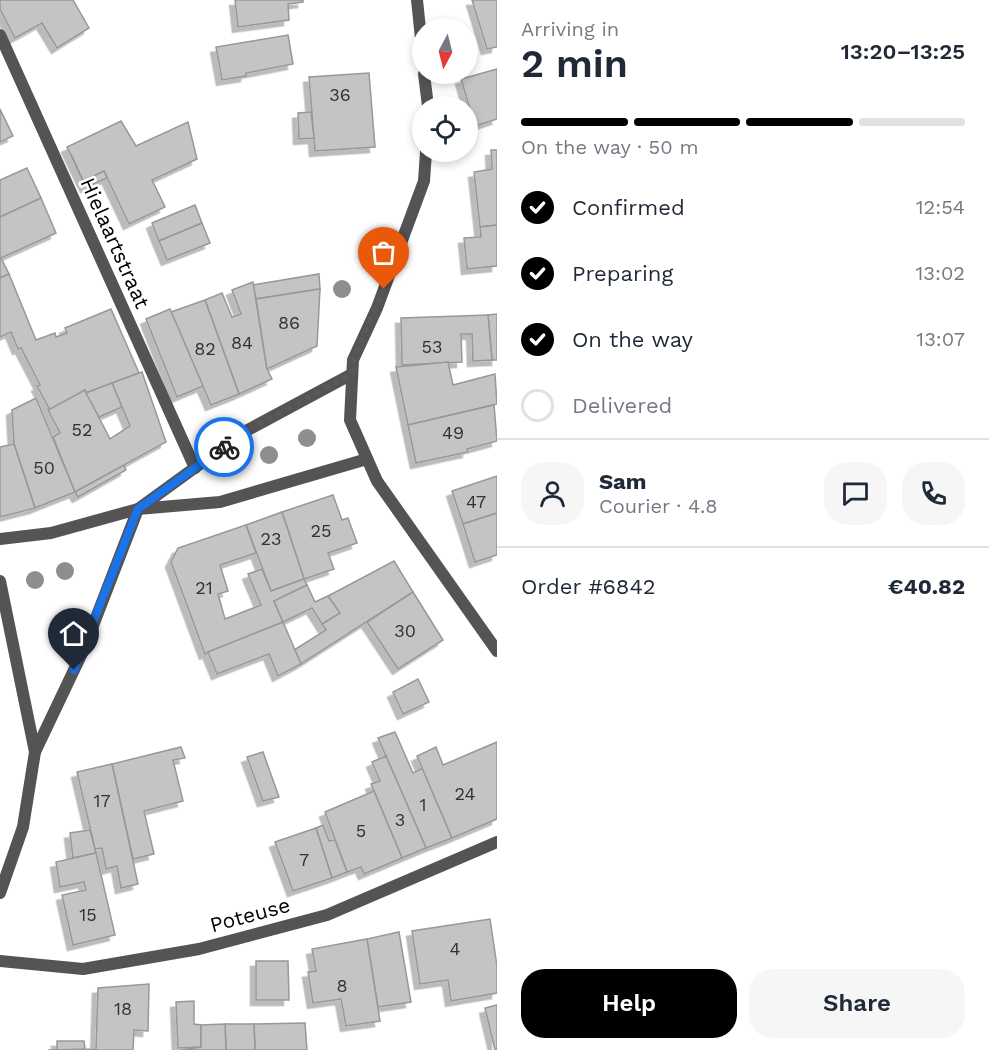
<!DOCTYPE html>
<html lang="en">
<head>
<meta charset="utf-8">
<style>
  body { margin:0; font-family:"Work Sans",sans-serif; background:#f6f6f7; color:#1f2937; height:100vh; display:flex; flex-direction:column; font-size:22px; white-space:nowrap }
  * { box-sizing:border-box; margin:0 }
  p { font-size:20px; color:#747a83 }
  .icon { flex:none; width:33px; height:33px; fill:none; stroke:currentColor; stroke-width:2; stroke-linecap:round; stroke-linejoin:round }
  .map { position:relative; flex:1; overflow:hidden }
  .drawer { display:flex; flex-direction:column; background:#fff; width:492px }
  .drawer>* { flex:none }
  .needle { width:39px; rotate:187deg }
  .tools { position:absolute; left:412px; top:18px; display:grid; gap:12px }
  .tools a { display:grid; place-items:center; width:66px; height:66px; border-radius:50%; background:#fff; box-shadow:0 3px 9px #0003; font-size:30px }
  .pin { position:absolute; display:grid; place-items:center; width:51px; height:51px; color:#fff; margin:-62px -26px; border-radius:50% 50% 50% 0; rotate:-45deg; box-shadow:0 0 6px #0007 }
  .pin .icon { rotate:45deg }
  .courier { position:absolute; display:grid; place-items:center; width:60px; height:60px; margin:-30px; border:4px solid #1a73e8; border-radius:50%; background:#fff; color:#222; box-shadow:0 2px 8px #0007 }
  .overview em { font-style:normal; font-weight:600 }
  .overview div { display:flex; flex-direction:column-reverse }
  .overview { display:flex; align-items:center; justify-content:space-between; height:102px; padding:0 24px }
  h1 { font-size:39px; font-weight:600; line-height:45px }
  .bar { display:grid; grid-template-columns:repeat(4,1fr); gap:9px 6px; align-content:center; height:72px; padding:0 24px }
  .bar i { height:8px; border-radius:4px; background:#e0e1e3 }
  .bar .current { background:#000 }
  .bar p { grid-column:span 4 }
  .line { display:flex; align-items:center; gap:15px; padding:0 24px; border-top:2px solid #e0e1e3 }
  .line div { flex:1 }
  .round { display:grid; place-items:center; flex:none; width:63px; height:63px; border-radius:24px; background:#f6f6f7 }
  ol { padding:0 24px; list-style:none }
  li { display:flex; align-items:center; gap:18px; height:66px }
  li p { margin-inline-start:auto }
  li .icon { padding:6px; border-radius:50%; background:#000; color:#fff; stroke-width:4 }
  li:last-child { color:#747a83 }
  li i { width:33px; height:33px; border:3px solid #e0e1e3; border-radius:50% }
  .action { display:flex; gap:12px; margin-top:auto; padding:12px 24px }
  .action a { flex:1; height:69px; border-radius:24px; background:#000; color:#fff; font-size:24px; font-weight:600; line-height:69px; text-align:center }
  .action a+a { background:#f6f6f7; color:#1f2937 }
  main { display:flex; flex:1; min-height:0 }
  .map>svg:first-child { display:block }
  .building { fill:#c4c4c4; stroke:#989898; stroke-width:1.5; filter:url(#shadow) }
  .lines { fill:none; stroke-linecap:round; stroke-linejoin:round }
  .minor { stroke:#545454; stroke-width:12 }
  .tree { fill:#8e8e8e }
  .done { stroke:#595959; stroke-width:6; stroke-dasharray:0 10.8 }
  .route { stroke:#1a73e8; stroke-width:8 }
  .labels { text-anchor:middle; stroke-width:5; stroke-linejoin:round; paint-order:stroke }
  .number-label { font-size:18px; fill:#313131 }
  .street-label { font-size:21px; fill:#000; stroke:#fff }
</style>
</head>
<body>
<main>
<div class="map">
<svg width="497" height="1050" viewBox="0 0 497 1050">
  <defs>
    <filter id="shadow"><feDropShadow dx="-5.5" dy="5.5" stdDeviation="0" flood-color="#0004"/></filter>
  </defs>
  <rect width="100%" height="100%" fill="#fff"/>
  <g class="building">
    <path d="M0,0h73l16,28 -32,20 -15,-25 -27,15 -15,-29z"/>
    <path d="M235,0h68v2l-15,2 1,16 -51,7z"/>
    <path d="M472,0h25v47l-10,2z"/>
    <path d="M288,35l5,29 -47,9v3l-24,4 -6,-33z"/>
    <path d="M497,69v50l-22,7 -14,-47z"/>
    <path d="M369,73l6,74 -60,4 -6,-74z"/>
    <path d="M0,109l13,27 -13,6z"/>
    <path d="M311,112l3,26 -15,1 -1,-26z"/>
    <path d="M121,121l15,25 52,-24 9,37 -45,21 13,27 -36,17 -25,-53 -21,10 -16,-34z"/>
    <path d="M491,150h6v75l-17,2 -6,-55 18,-3z"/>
    <path d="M71,154l12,27 21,-10 3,7 -21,9z"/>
    <path d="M27,168l14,30 -41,19v-37z"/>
    <path d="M41,198l15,35 -55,25 8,16 -9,4v-61z"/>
    <path d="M195,205l7,18 -43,18 -7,-18z"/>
    <path d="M202,223l8,20 -43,17 -8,-19z"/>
    <path d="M497,225v41l-30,3 -3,-31 17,-1 -1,-10z"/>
    <path d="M9,274l27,66 19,-7 1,4 11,-4 -2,-5 46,-19 28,64 -53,20 -1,-3 -35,20 -13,-24 3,-1 -19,-37 -3,1 -7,-17 -11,5v-59z"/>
    <path d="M319,274l1,15 -64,10 -3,-14z"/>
    <path d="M253,282l14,87 5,10 -33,15 -34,-94 17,-7 10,24 9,-3 -9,-24z"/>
    <path d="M320,289l-3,57 -50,23 -11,-70z"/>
    <path d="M205,300l34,94 -28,11 -40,-93z"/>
    <path d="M170,309l33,77 -26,11 -31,-78z"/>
    <path d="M497,314v46h-5l-4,-45z"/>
    <path d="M488,315l4,45 -19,1 -1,-27h-11l1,28 -60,3 -1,-47z"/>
    <path d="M448,362l5,23 42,-11 2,30 -89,21 -12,-58z"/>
    <path d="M142,372l24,70 -91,50 -22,-55 7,-4 -12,-23 37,-20 25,49 20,-13 -18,-43z"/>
    <path d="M112,383l10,24 -23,10 -13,-24z"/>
    <path d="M36,398l39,94 -40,16 -21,-64 -2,-34z"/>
    <path d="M494,405l3,36 -30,8 1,3 -52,11 -8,-38z"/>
    <path d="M14,444l21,64 -35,9v-70z"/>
    <path d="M124,465l2,5 -48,27 -3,-5z"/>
    <path d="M497,476v37l-34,11 -11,-33z"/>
    <path d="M333,495l9,25 6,-2 9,25 -29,10 6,16 -30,10 -22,-67z"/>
    <path d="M282,512l22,67 -33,12 -25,-66z"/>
    <path d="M497,513v42l-22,7 -12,-38z"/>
    <path d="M246,525l10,28 -36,12 8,26 -10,3 7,25 36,-14 -13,-31 14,-5 9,22 33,-12 3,6 -33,16 9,21 -78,32 -34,-92 7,-14z"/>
    <path d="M394,561l19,31 -112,72 -7,-14 32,-20 -4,-6 18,-11 -12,-17z"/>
    <path d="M307,585l8,17 13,-6 12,17 -18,11 -10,-16 -29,14 -9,-21z"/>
    <path d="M413,592l30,48 -45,29 -31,-47z"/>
    <path d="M283,622l18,42 -23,12 -9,-22 -52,20 -9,-22z"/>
    <path d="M418,679l11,23 -26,12 -10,-22z"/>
    <path d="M395,732l18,41 10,-5 29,70 -26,10 -48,-110z"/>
    <path d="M497,742v77l-45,19 -35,-82 19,-9 7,18z"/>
    <path d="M181,747l4,11 -12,2 10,41 -39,10 10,43 -21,5 -21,-95z"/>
    <path d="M263,752l16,45 -16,4 -16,-44z"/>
    <path d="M386,756l40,92 -24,10 -31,-74 9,-3 -8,-19z"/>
    <path d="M112,764l26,120 -17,4 -4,-22 -11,3 -4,-21 -7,1 -18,-77z"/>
    <path d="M374,791l28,67 -38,16 -3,-7 -14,5 -22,-60z"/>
    <path d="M323,825l6,16 6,-1 12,32 -15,6 -16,-50z"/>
    <path d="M316,828l16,50 -39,13 -18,-49z"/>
    <path d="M90,830l6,23 -23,5 -3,-25z"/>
    <path d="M96,853l19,82 -42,10 -11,-50 24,-5 -2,-8 -24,5 -4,-25z"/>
    <path d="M490,919l7,47v27l-46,8 -3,-21 -28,4 -8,-53z"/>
    <path d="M399,932l12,70 -33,5 -11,-68z"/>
    <path d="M367,939l13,82 -34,5 -5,-27 -28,4 -5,-31 8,-1 -4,-22z"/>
    <path d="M256,961h32l1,39h-33z"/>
    <path d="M149,984l-1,47 -14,-1 -1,20h-85l48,-1 2,-61z"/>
    <path d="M194,1001v23l7,1v22l-23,1 -2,-46z"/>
    <path d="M497,1005v45h-2l-10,-42z"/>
    <path d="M305,1023l2,27h-52l-1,-26z"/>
    <path d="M225,1024h29l1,26h-29z"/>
    <path d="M225,1024l1,26h-45l20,-3v-22z"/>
    <path d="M57,1041h27l1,8 -28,1z"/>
  </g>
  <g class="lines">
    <g class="minor">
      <path d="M417,0l6,58"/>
      <path d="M0,35l195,433"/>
      <path d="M424,74l4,32"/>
      <path d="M426,152l-2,29 -47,127 -24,52 -3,60 27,61 120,170"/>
      <path d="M0,539l51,-6 87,-24 82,-7 147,-43"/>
      <path d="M0,581l35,171 -12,75 -23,66"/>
      <path d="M35,752l49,-103 54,-140 106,-77 108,-58"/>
      <path d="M0,961l83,8 116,-20 128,-34 170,-73"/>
    </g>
  </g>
  <g class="tree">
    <circle cx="342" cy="289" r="9"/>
    <circle cx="307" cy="438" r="9"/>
    <circle cx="269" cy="455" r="9"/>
    <circle cx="65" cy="571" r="9"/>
    <circle cx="35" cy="580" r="9"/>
  </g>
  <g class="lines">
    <path class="done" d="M224,447l20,-15 108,-58 1,-14 31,-71"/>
    <path class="route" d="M74,670l64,-161 86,-62"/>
  </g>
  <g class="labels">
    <g class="number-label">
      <text x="340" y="101">36</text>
      <text x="289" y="329">86</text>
      <text x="242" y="349">84</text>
      <text x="432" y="353">53</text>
      <text x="205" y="355">82</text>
      <text x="82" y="436">52</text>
      <text x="453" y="439">49</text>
      <text x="44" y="474">50</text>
      <text x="476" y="508">47</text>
      <text x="321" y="537">25</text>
      <text x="271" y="545">23</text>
      <text x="204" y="594">21</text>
      <text x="405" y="637">30</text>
      <text x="465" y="800">24</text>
      <text x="102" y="807">17</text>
      <text x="423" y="811">1</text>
      <text x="400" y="826">3</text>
      <text x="361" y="837">5</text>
      <text x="304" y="866">7</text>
      <text x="88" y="921">15</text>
      <text x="455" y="955">4</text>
      <text x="342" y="992">8</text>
      <text x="123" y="1015">18</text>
    </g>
    <g class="street-label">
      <text transform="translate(115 243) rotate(66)" y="7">Hielaartstraat</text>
      <text transform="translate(250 915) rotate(-15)" y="7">Poteuse</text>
    </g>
  </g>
</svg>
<div class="tools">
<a><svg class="needle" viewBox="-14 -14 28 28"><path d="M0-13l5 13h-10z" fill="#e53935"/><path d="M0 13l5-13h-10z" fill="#747a83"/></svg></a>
<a><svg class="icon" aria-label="locate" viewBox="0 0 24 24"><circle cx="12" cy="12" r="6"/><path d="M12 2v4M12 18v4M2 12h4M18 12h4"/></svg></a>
</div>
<div class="pin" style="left:384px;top:289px;background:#ea580c"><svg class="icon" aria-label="bag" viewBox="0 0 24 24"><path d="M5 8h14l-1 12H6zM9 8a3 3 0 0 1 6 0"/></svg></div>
<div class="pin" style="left:74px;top:670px;background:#1f2937"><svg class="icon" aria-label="home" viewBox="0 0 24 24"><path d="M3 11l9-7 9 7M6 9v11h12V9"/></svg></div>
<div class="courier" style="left:224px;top:447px"><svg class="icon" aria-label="bike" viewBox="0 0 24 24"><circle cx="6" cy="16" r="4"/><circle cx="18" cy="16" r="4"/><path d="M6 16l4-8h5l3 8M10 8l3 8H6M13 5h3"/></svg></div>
</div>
<section class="drawer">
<div class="overview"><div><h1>2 min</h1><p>Arriving in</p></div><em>13:20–13:25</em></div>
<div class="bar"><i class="current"></i><i class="current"></i><i class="current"></i><i></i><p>On the way · 50 m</p></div>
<ol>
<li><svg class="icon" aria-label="check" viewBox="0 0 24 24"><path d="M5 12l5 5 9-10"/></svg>Confirmed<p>12:54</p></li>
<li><svg class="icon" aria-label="check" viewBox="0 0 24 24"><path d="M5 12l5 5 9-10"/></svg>Preparing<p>13:02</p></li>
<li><svg class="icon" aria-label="check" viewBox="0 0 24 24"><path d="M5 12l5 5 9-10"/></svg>On the way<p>13:07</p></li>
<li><i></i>Delivered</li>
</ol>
<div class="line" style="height:108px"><a class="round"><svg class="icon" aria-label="person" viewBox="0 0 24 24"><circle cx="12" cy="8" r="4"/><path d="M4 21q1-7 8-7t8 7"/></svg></a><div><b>Sam</b><p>Courier · 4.8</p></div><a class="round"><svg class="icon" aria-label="chat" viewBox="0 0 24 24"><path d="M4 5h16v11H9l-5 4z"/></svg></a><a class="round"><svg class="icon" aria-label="phone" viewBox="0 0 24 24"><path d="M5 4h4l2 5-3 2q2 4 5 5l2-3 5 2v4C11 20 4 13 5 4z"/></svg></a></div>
<div class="line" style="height:78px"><div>Order #6842</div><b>€40.82</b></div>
<div class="action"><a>Help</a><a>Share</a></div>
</section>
</main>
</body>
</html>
